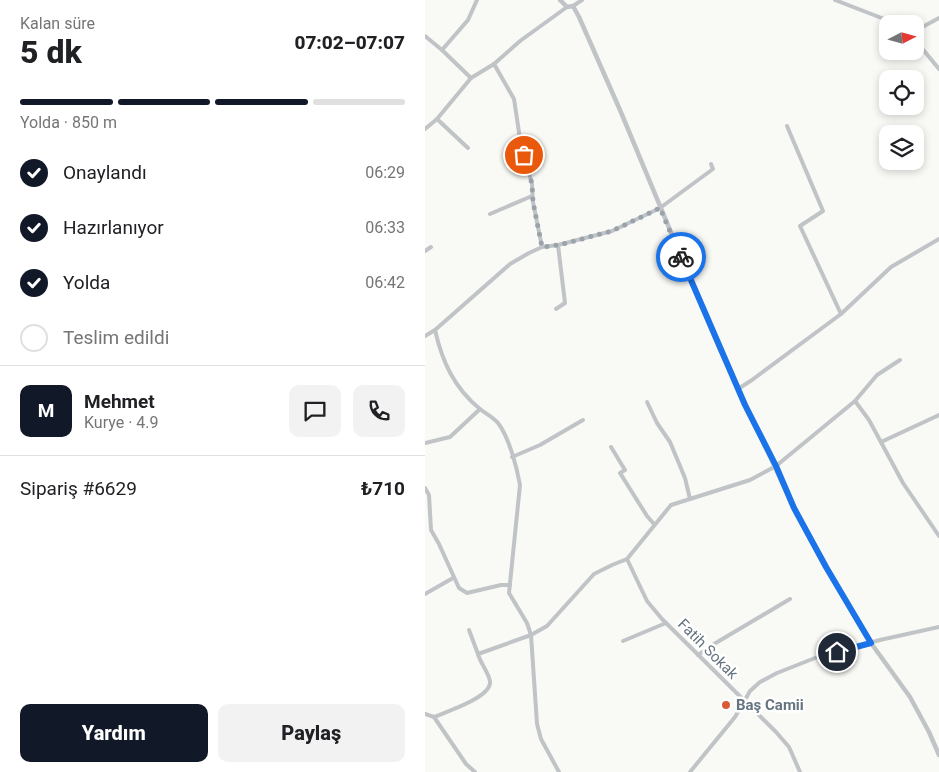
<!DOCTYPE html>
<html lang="tr">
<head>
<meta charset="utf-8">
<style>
  body { margin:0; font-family:Roboto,sans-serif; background:#f2f2f2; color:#202124; height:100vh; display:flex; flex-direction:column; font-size:19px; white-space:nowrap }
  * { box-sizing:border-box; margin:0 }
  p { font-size:16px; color:#757577 }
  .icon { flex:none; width:28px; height:28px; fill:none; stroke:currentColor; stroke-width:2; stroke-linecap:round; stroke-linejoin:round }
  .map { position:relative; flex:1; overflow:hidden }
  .side { display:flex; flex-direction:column; background:#fff; width:425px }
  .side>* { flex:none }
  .needle { width:32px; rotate:84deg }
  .buttons { position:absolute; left:454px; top:15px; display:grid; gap:10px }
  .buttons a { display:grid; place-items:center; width:45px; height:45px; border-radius:10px; background:#fff; box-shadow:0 2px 8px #0003; font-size:25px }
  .pin { position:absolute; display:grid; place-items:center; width:42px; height:42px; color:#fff; margin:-21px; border:2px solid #fff; border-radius:50%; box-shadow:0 1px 5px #0007 }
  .courier { position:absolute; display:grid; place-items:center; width:50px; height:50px; margin:-25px; border:4px solid #1a73e8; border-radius:50%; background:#fff; color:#222; box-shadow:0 1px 6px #0007 }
  .overview em { font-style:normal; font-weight:800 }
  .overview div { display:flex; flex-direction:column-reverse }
  .overview { display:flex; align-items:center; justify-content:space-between; height:85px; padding:0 20px }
  h1 { font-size:32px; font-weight:800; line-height:38px }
  .bar { display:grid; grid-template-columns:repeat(4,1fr); gap:8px 5px; align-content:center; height:60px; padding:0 20px }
  .bar i { height:6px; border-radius:4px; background:#e0e0e0 }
  .bar .current { background:#111827 }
  .bar p { grid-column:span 4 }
  .line { display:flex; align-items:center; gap:12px; padding:0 20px; border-top:1px solid #e0e0e0 }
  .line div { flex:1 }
  .round { display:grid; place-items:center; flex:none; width:52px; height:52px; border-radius:10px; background:#f2f2f2 }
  ol { padding:0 20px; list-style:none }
  li { display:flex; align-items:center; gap:15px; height:55px }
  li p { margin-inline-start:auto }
  li .icon { padding:5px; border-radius:50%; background:#111827; color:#fff; stroke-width:4 }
  li:last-child { color:#757577 }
  li i { width:28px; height:28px; border:2px solid #e0e0e0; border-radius:50% }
  .button { display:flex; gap:10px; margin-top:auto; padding:10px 20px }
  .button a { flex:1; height:58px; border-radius:10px; background:#111827; color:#fff; font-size:20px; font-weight:800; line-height:58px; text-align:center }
  .button a+a { background:#f2f2f2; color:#202124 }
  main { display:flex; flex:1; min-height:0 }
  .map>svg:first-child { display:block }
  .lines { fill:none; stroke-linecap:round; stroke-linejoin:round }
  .minor { stroke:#c0c4c7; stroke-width:4 }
  .tertiary { stroke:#c0c4c7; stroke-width:4.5 }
  .done { stroke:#99a3a9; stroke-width:5; stroke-dasharray:0 9 }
  .route { stroke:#1a73e8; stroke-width:6 }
  .poi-dot { fill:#d85c37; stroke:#fff; stroke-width:2 }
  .labels { text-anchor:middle; stroke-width:5; stroke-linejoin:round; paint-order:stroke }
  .street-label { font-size:15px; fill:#66747f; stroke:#fff }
  .poi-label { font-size:15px; font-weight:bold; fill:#66747f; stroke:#fff; text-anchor:start }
</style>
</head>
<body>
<main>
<section class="side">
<div class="overview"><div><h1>5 dk</h1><p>Kalan süre</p></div><em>07:02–07:07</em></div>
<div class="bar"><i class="current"></i><i class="current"></i><i class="current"></i><i></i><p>Yolda · 850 m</p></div>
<ol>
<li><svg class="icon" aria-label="check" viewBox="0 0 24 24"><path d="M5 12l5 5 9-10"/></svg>Onaylandı<p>06:29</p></li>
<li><svg class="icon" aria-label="check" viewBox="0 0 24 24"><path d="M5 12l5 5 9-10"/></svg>Hazırlanıyor<p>06:33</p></li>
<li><svg class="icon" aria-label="check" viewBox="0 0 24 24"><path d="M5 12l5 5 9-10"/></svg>Yolda<p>06:42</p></li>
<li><i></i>Teslim edildi</li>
</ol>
<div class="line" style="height:90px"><b class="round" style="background:#111827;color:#fff">M</b><div><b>Mehmet</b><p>Kurye · 4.9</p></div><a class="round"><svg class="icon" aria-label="chat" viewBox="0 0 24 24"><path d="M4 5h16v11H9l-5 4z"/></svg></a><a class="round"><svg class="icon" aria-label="phone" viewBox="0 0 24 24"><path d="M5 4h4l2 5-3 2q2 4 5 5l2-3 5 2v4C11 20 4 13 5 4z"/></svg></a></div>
<div class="line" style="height:65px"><div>Sipariş #6629</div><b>₺710</b></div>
<div class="button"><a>Yardım</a><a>Paylaş</a></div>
</section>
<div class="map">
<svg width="514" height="772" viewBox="0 0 514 772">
  <rect width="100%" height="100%" fill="#f9f9f6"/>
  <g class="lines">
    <g class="minor">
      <path d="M410,0l62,24"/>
      <path d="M148,6l9,-6"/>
      <path d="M490,31l24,-13"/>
      <path d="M0,36l17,14 29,28"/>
      <path d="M490,40l24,29"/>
      <path d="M17,50l26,-30 9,-20"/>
      <path d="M69,64l20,35 6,40 12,45 1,18 9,45"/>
      <path d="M12,119l31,29"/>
      <path d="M362,126l36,85 -23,15 41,88"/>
      <path d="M0,129l12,-10 34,-41 23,-14 26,-23 47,-34"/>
      <path d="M65,214l42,-18"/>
      <path d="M0,251l6,-4"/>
      <path d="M131,309l9,-6 -7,-58"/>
      <path d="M10,330c7,31 19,58 45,79 6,5 13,8 18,14 11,14 19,45 22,62l-11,108 18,30 4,12 6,89 4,15 18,33"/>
      <path d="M0,336l10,-6 75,-66 19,-11 13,-6 16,-2 54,-14 48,-23 53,-39 -2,-5"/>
      <path d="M313,389l14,-9 89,-66 50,-47 48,-28"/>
      <path d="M430,401l14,19 34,63 36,53"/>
      <path d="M222,402l10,21 13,19 15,36 5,21"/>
      <path d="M456,442l58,-27"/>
      <path d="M0,443l25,-6 30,-28"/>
      <path d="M186,447l14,23 -5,3 27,43 7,8"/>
      <path d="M87,457l28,-12 43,-25"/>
      <path d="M0,488l4,7 2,35 8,14 20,44 8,5 34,-8h9"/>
      <path d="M202,559l20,42 15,18 114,113 13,15 11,25"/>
      <path d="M0,594l28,-16"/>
      <path d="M44,630l9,24"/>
      <path d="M198,641l43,-18"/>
      <path d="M273,655l11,-8 81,-48"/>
      <path d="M0,714l9,3 32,47 9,8"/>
      <path d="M9,717c12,-5 55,-19 56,-34 1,-7 -10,-20 -12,-29l53,-19 16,-9 47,-52 18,-9 15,-6 44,-54 79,-25 26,-14 79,-65 22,-26 23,-15"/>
      <path d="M265,772l45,-55 15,-26 10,-9 17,-9 43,-17 60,-16 59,-13"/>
    </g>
    <path class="tertiary" d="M135,0l7,7 6,-1 6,11 41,93 98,235 76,163 62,111 15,24 39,54 19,35 10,23"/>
  </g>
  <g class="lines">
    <path class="done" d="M99,155l8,29 1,18 9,45 17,-2 53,-14 48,-23 21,49"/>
    <path class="route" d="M256,257l64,148 31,61 18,42 32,59 45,76 -34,9"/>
  </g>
  <circle class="poi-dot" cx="301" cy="705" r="5"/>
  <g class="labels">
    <g class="street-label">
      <text transform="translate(283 649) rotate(45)" y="5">Fatih Sokak</text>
    </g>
    <g class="poi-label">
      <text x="311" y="710">Baş Camii</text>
    </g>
  </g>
</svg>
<div class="buttons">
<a><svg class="needle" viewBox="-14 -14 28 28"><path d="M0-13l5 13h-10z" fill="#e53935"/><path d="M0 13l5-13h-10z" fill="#757577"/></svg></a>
<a><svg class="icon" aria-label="locate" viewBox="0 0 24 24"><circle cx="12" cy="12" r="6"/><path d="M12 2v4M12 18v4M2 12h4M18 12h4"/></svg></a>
<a><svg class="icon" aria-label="layers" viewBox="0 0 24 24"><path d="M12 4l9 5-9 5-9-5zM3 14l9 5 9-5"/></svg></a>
</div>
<div class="pin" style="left:99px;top:155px;background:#ea580c"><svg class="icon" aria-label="bag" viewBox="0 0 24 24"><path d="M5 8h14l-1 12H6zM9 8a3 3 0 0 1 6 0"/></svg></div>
<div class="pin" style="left:412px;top:652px;background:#1f2937"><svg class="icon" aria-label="home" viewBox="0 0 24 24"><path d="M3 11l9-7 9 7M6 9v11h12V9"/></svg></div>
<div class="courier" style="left:256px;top:257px"><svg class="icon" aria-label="bike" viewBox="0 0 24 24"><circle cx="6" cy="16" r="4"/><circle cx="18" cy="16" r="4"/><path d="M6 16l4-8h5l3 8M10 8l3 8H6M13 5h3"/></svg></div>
</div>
</main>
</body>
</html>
